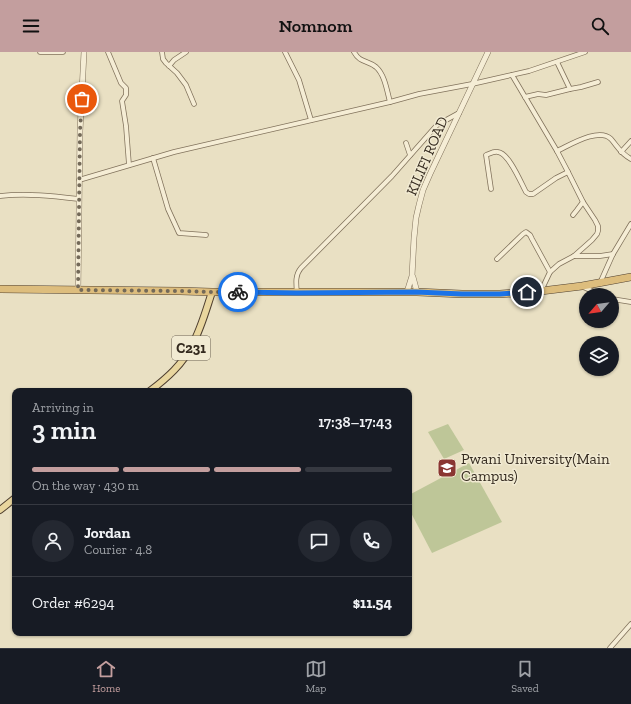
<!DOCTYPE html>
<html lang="en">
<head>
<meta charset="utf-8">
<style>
  body { margin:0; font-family:"Zilla Slab",serif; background:#242831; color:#f1f3f6; height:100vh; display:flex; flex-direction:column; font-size:15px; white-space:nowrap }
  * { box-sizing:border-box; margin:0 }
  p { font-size:13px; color:#9ea1a6 }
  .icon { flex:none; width:22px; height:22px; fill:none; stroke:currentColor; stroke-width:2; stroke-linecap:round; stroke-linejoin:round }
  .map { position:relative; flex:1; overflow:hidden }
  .sheet { position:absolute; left:12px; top:336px; width:400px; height:248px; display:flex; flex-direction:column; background:#171b24; border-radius:8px; box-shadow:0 1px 3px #0004 }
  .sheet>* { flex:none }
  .needle { width:26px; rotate:242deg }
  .controls { position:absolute; left:579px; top:236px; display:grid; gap:8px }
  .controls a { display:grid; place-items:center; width:40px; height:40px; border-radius:50%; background:#171b24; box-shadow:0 1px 3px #0004; font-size:20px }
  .pin { position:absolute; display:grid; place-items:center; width:34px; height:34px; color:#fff; margin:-17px; border:2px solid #fff; border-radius:50%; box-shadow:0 1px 4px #0007 }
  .courier { position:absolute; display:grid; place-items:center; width:40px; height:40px; margin:-20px; border:3px solid #1a73e8; border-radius:50%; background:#fff; color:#222; box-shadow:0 1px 5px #0007 }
  .headline em { font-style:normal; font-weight:600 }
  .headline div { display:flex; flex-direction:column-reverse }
  .headline { display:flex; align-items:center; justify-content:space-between; height:68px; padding:0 20px }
  h1 { font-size:26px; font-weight:600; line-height:30px }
  .bar { display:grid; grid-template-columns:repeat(4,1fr); gap:6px 4px; align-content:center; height:48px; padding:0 20px }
  .bar i { height:5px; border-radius:3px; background:#363941 }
  .bar .selected { background:#c39e9e }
  .bar p { grid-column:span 4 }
  .line { display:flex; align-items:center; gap:10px; padding:0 20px; border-top:1px solid #363941 }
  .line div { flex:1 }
  .round { display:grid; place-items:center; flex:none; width:42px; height:42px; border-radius:21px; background:#242831 }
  header { display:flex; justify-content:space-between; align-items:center; height:52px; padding:0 20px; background:#c39e9e; color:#111; font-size:18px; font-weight:600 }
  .dock { display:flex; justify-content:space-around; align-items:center; height:56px; border-top:1px solid #363941; background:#171b24; font-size:11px; color:#9ea1a6 }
  .dock a { display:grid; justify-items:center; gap:2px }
  .dock .selected { color:#c39e9e }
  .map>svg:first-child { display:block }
  .green { fill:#bec698 }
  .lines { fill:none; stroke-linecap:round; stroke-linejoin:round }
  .minor-casing { stroke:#81725c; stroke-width:5.5 }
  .tertiary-casing { stroke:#81725c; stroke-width:6 }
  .primary-casing { stroke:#504030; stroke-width:8 }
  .trunk-casing { stroke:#504030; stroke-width:8 }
  .minor { stroke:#f5edd5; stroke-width:4 }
  .tertiary { stroke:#f5edd5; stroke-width:5 }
  .primary { stroke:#e9d69e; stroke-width:6 }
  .trunk { stroke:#ddbd7d; stroke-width:7 }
  .done { stroke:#736958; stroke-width:4; stroke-dasharray:0 7.2 }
  .route { stroke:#1a73e8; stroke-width:5 }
  .labels { text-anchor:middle; stroke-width:3; stroke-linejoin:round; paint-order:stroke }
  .shield { fill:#f1ead2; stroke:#6c6354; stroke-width:1 }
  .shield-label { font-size:14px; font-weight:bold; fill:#33291e }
  .street-label { font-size:15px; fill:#33291e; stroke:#f1ead2 }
  .poi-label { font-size:15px; fill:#33291e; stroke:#f1ead2; text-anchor:start }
</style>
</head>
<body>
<header><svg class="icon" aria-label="menu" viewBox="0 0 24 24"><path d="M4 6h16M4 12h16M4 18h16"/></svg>Nomnom<svg class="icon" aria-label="search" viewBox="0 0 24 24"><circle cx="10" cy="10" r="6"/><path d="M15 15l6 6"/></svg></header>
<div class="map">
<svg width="631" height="596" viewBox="0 0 631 596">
  <rect width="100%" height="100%" fill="#e9e0c3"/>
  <g class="green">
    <path d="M448,372l16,26 -20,9 -16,-27z"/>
    <path d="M469,411l33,59 -70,31 -23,-44v-14z"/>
  </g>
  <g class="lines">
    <defs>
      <g id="minor">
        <path d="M40,0h23"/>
        <path d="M108,0l13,31 5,5v7l-4,6 4,25 3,39"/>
        <path d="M162,0l1,7 3,4 11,10 9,12 8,19"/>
        <path d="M285,0l14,28 12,40"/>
        <path d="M354,0c6,11 13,8 22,15 9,8 11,24 14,35"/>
        <path d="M557,10l13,27 11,-2 17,-5"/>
        <path d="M169,14l5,-6 12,-8"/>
        <path d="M512,23l45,76 11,21 15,30 12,18 3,6v5l-1,3 -5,6 -18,16 -15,8 -9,8 -9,19"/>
        <path d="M525,45l13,-3 8,1 24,-6"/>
        <path d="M406,91l4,12"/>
        <path d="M557,99c13,-6 42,-24 54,-12 7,8 9,14 20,20"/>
        <path d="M621,100l10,-11"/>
        <path d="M153,106l15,51 11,24 27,2"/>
        <path d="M79,128l95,-28 216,-50 29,-8 53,-10 57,-13 56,-19"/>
        <path d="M491,137l-5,-34c3,-1 8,-4 12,-3 11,1 23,31 28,40l3,2h4l23,-16 12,-6"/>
        <path d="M0,144c26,-3 53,0 79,3"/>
        <path d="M573,163l4,-5 6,-8"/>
        <path d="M574,204h26l13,-2"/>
        <path d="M497,207l26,-25 3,-2 4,3 2,4 18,33"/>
        <path d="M600,231l13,-29 18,-30"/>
        <path d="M583,235l19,8"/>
        <path d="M297,241c-1,-10 -2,-18 4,-25l91,-92 45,-51 22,-12"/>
        <path d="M612,247l19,3"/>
        <path d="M610,596l21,-24"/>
      </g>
      <g id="tertiary">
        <path d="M413,225l4,15"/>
        <path d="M78,238l2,-159 4,-79"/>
        <path d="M407,240l5,-16 2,-38 2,-20 3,-13 4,-15 7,-16 58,-122"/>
      </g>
      <g id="primary">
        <path d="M150,339c17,-13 33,-27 42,-46 9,-16 14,-35 20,-53"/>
        <path d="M0,458l15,-12"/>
      </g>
      <path id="trunk" d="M0,237l180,2 32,1h205l45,2h38l41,-3 41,-5 49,-9"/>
    </defs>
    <use href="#minor" class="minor-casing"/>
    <use href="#tertiary" class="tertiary-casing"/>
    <use href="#primary" class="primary-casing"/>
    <use href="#trunk" class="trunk-casing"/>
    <use href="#minor" class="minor"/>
    <use href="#tertiary" class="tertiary"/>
    <use href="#primary" class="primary"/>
    <use href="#trunk" class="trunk"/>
  </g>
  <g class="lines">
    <path class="done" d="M82,47l-2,32 -2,159 102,1 32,1h26"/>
    <path class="route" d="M238,240l59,1 119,-1 46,2h38l27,-2"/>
  </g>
  <defs>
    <symbol id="university-square" viewBox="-11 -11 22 22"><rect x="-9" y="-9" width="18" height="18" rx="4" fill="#8a3632" stroke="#f1ead2"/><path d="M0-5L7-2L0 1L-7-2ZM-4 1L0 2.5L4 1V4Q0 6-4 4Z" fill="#fff"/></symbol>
  </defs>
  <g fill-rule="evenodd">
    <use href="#university-square" x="436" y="405" width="22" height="22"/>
  </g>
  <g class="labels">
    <rect class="shield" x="172" y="284" width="38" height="24" rx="3"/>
    <g class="shield-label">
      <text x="191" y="301">C231</text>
    </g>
    <g class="street-label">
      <text transform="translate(427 104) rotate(-67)" y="5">KILIFI ROAD</text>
    </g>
    <g class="poi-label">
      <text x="461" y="412">Pwani University(Main<tspan x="461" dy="17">Campus)</tspan></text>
    </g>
  </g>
</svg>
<div class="controls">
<a><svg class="needle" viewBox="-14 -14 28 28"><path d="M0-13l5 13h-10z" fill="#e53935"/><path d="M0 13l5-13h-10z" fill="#9ea1a6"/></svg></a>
<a><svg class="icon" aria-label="layers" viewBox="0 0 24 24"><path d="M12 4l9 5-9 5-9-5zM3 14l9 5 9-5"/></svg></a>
</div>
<div class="pin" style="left:82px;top:47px;background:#ea580c"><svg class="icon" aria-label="bag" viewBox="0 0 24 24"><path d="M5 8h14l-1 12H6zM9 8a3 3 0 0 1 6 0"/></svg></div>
<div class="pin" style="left:527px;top:240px;background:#1f2937"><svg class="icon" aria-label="home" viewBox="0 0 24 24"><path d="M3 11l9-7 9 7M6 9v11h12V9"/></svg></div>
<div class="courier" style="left:238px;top:240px"><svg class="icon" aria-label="bike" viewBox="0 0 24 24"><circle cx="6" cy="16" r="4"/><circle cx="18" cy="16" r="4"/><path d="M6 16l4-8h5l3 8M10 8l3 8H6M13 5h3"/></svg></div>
<section class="sheet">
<div class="headline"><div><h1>3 min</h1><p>Arriving in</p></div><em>17:38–17:43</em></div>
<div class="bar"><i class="selected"></i><i class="selected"></i><i class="selected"></i><i></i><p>On the way · 430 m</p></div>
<div class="line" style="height:72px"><a class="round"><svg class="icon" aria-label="person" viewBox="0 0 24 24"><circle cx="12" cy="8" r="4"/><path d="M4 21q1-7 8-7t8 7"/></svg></a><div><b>Jordan</b><p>Courier · 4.8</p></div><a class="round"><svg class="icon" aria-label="chat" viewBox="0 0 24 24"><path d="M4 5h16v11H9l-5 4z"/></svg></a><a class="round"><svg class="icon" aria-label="phone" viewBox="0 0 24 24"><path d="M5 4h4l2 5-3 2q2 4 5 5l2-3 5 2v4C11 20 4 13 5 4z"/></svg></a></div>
<div class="line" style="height:52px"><div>Order #6294</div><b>$11.54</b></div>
</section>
</div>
<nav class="dock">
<a class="selected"><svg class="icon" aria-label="home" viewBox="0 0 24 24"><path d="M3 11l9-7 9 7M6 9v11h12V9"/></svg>Home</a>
<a><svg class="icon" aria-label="map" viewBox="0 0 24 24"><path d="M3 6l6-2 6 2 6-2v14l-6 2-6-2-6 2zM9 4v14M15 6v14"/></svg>Map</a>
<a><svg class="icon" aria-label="saved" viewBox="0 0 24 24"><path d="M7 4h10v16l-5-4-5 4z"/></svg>Saved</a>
</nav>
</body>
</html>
